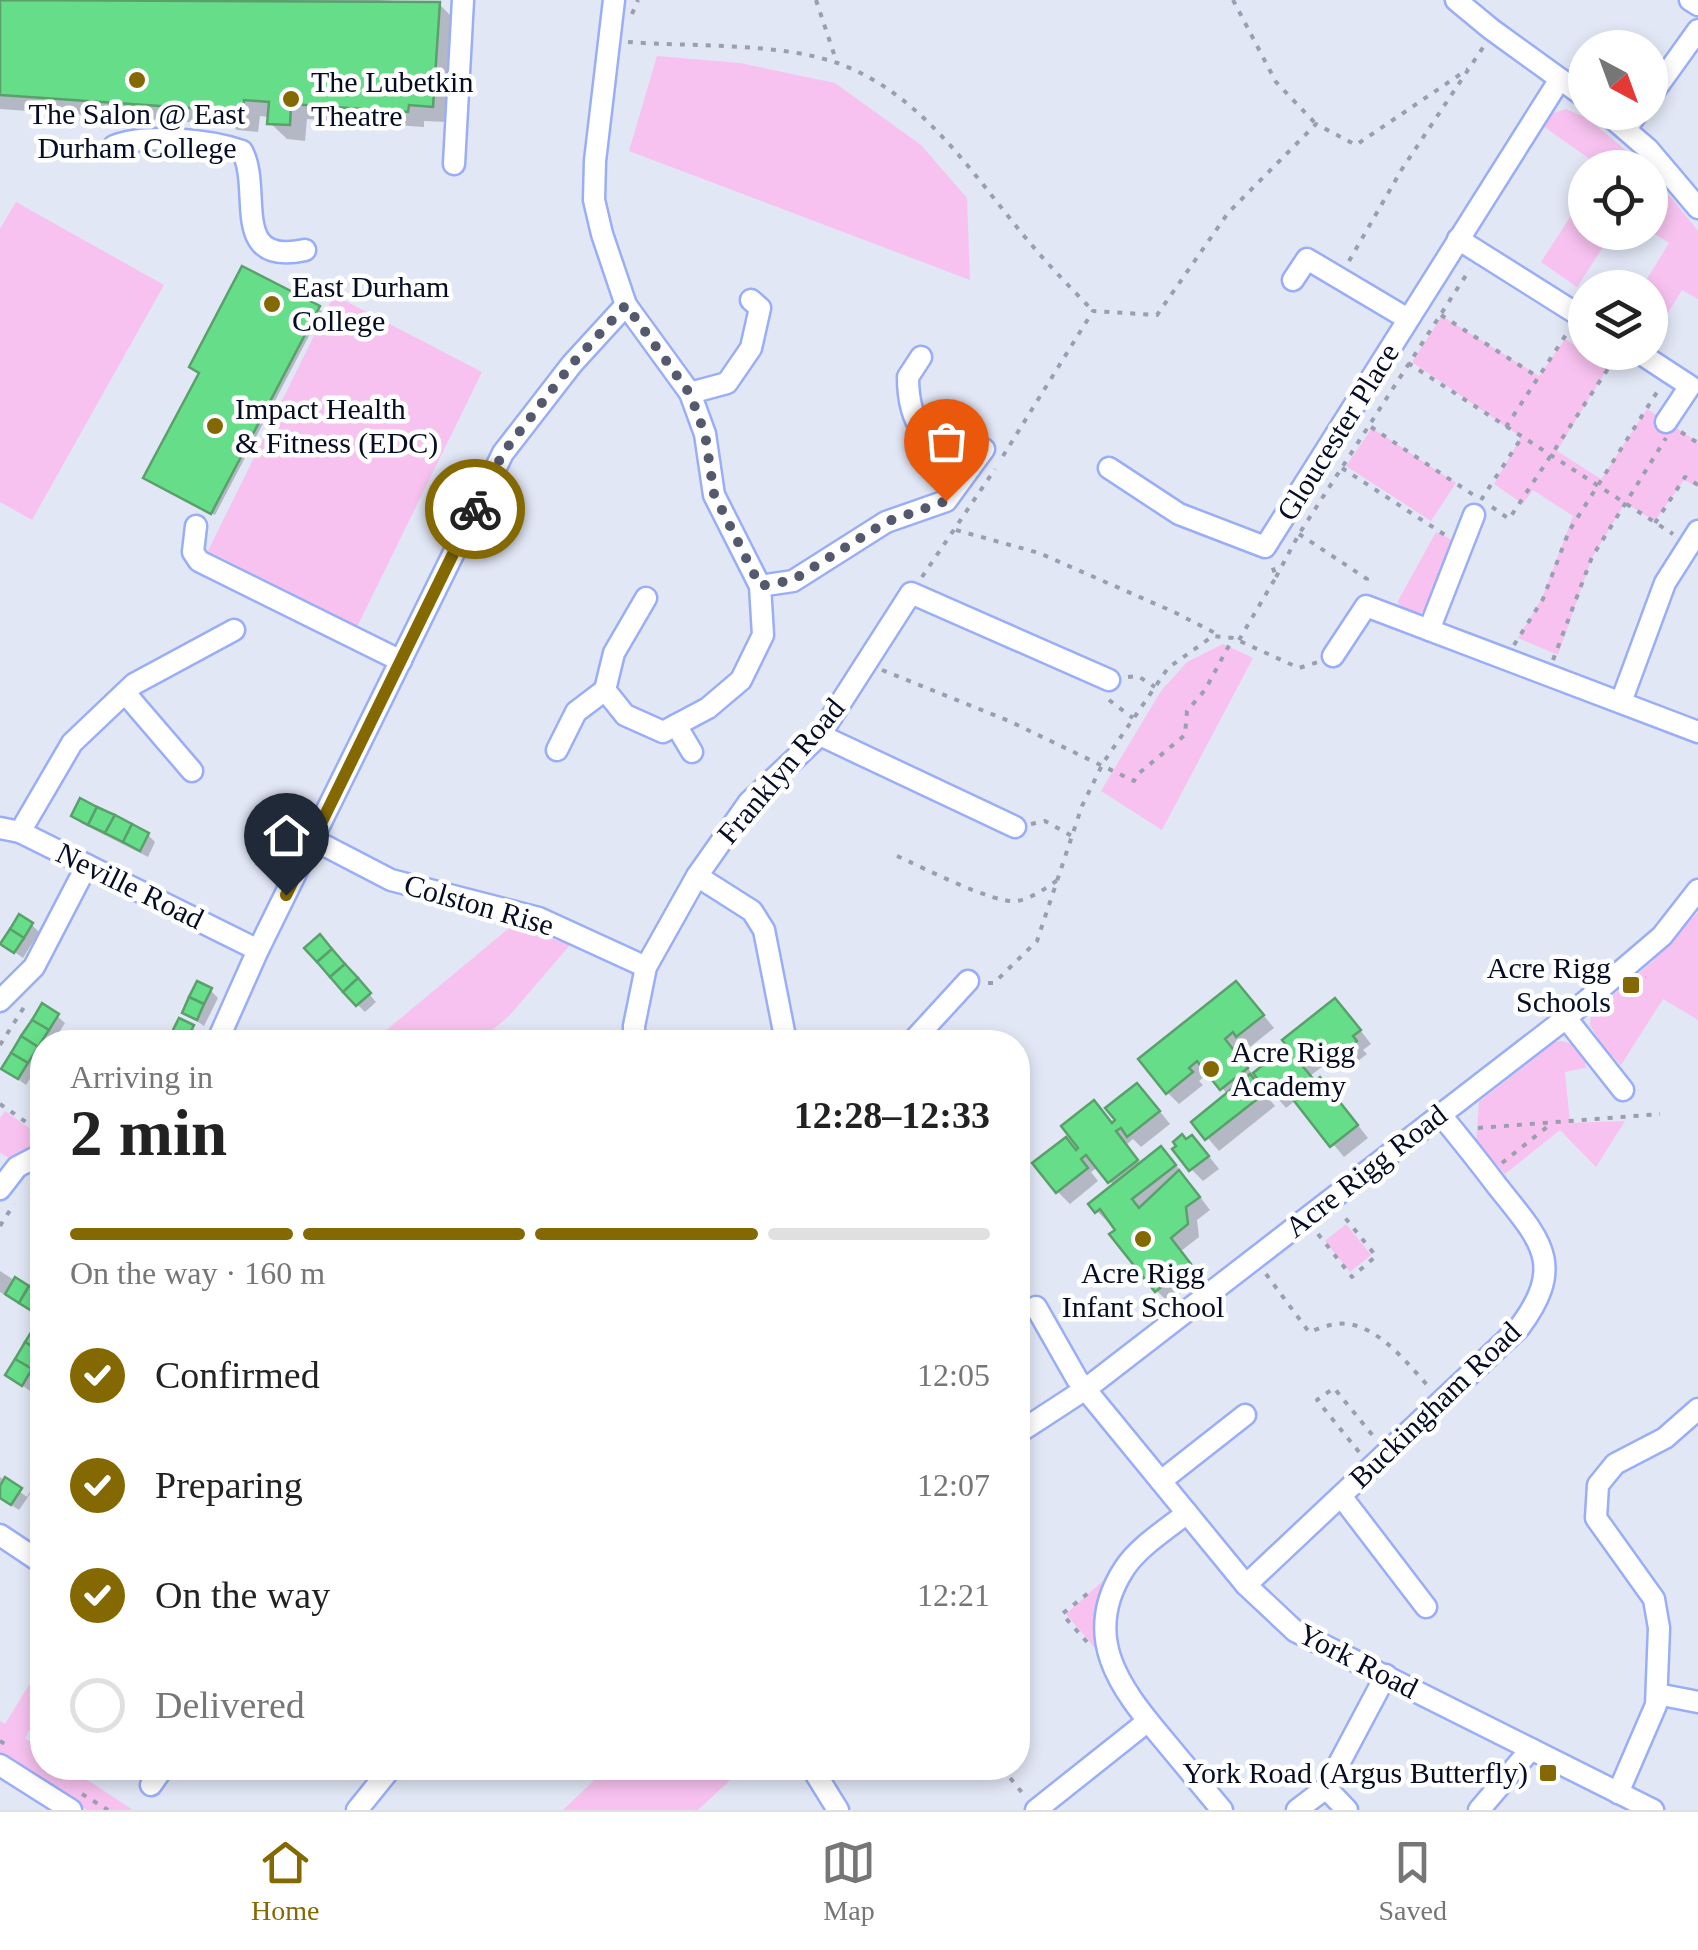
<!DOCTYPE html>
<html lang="en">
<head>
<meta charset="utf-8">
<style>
  body { margin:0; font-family:Georgia,serif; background:#f6f6f6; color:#222; height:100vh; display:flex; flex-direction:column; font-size:38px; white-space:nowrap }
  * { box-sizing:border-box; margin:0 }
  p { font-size:32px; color:#767676 }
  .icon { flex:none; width:55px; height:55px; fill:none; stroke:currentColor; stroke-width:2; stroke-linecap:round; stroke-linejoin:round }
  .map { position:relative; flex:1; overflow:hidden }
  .panel { position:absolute; left:30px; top:1030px; width:1000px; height:750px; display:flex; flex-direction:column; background:#fff; border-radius:40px; box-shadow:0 5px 15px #0003 }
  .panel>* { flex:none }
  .needle { width:65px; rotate:139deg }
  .buttons { position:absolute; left:1568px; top:30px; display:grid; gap:20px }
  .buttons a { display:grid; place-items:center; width:100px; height:100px; border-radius:50%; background:#fff; box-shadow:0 5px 15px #0003; font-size:50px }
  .pin { position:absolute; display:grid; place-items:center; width:85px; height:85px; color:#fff; margin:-102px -42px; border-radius:50% 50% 50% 0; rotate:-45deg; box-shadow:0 0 10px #0007 }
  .pin .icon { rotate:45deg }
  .courier { position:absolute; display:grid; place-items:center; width:100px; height:100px; margin:-50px; border:8px solid #846902; border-radius:50%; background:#fff; color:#222; box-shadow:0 2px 12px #0007 }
  .overview em { font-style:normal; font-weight:700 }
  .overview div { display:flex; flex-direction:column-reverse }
  .overview { display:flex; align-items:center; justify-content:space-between; height:170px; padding:0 40px }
  h1 { font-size:65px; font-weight:700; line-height:75px }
  .bar { display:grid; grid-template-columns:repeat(4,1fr); gap:15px 10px; align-content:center; height:120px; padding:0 40px }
  .bar i { height:12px; border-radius:8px; background:#e0e0e0 }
  .bar .on { background:#846902 }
  .bar p { grid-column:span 4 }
  ol { padding:0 40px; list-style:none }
  li { display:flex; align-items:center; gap:30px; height:110px }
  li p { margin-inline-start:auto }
  li .icon { padding:10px; border-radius:50%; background:#846902; color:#fff; stroke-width:4 }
  li:last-child { color:#767676 }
  li i { width:55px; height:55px; border:5px solid #e0e0e0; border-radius:50% }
  .tabs { display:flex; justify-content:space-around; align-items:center; height:140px; border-top:2px solid #e0e0e0; background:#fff; font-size:28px; color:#767676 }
  .tabs a { display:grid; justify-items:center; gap:5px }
  .tabs .on { color:#846902 }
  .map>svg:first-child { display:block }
  .green { fill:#f7c2ef }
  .shadow { fill:#0003 }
  .building { fill:#66de89; stroke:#59a06b; stroke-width:2.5 }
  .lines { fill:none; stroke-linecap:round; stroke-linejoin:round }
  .minor-casing { stroke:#99aef6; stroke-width:25 }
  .path { stroke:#999eb0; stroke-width:4; stroke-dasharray:5 8; stroke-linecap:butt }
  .minor { stroke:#fff; stroke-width:20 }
  .done { stroke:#54596e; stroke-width:10; stroke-dasharray:0 18 }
  .route { stroke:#846902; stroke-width:12 }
  .poi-dot { fill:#846902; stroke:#fff; stroke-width:4 }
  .labels { text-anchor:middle; stroke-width:9; stroke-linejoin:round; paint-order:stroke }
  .poi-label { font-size:30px; fill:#070c25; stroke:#fff; text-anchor:start }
  .street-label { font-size:30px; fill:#070c25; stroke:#fff }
</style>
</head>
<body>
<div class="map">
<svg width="1698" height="1810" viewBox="0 0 1698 1810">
  <rect width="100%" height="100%" fill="#e2e7f6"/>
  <g class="green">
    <path d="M657,56l83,7 95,20 86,62 46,53 3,82 -341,-129z"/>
    <path d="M1566,109l21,9 59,49h-45l-58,-41 10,-13z"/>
    <path d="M1650,171l48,60v68l-16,-9 -29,47 -3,-2v-47l-8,-1 27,-44 -19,-12z"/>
    <path d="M1585,194v38l27,1 -35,54 -36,-25z"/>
    <path d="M16,202l148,83 -132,235 -32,-18v-273z"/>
    <path d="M334,295l148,77 -125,255 -149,-76z"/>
    <path d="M1442,316l97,60 26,-37 44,27 -52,85 44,28 46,-70 51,33v45l-14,-7 -29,41 -30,-18 -33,55 -34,97 -40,-17 24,-40 31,-82 -40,-26 -10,14 -29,-20 27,-47 -109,-75z"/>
    <path d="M1372,428l84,55 -25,38 -85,-55z"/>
    <path d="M1436,532l18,9 -26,66 -9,7c-11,0 -18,-2 -21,-13z"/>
    <path d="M1223,644l30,14 -91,172 -61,-39 60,-100 26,-29z"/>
    <path d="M1698,912v108l-35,-21 -42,66 -17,-17 -14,-23 1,-11 61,-52z"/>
    <path d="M514,924l56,21 -61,71 -31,26h-106z"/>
    <path d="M1561,1041c16,3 23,11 25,27l-21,4 5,51 55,-2 -29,46 -36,-37 -55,44 -29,-33 3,-39 76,-60z"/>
    <path d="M5,1111l37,26v7l-29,16 -13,-7v-35z"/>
    <path d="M1346,1224l25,31 -21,17 -25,-31z"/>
    <path d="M1105,1579l-9,35v35l-30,-35z"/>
    <path d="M32,1680l10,6v22l-17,30 17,12v18h27l64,42h-46l-87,-57v-32l5,3z"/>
    <path d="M607,1768h136l-45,42h-135z"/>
  </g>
  <g class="shadow">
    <path d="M0,0l99,3v-3h280l60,4 17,17 -8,101 -24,-1v6l-117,-8 -2,22 -18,-2 -17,-16v-6l-10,-1 -2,16 -21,-2 -5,-5 -232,-16z"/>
    <path d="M244,269l78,42 -107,204 -66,-34 53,-108z"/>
    <path d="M74,815l74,20 7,7 -7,15 -67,-34z"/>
    <path d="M32,925l7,7 -16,26 -20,-14z"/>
    <path d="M327,945l49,57 -11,10 -8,-8z"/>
    <path d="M210,990l8,8 -14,28 -19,-13z"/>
    <path d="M1248,996l26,32 -24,19 -4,-4 -11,9 19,24 37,-30 56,-33 24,31 -8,6 4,4 -23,18 -13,-12 -21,16 6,8 4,-4 12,12 36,46 -24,19 -48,-57 -10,8 -25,-29 -5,4 19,23 -56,45 -25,-29 34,-27 -19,-22 -10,8 4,4 -24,19 -12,-12z"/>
    <path d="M57,1016l8,7 -12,19h-11v17l-16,26 -22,-16z"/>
    <path d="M180,1021l20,13 -4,8h-26z"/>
    <path d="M42,1087v17l-6,-6z"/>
    <path d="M1149,1098l21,26 -29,23 -8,-8 -7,6 15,20 32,-4 37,49 -13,10 2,17 -18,14 20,26 -32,26 -12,-12 -45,-70 -3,2 -12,-12 17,-25 -16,-19 -7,5 7,9 -28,23 -12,-12 19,-40z"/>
    <path d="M1204,1150l15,19 -16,12 -12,-12z"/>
    <path d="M0,1271l42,27v20l-42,-26z"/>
    <path d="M42,1319v52l-12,20 -22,-16z"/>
    <path d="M0,1477l27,20 10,-17 5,4v21l-12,-11 -11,16 -19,-12z"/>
  </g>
  <g class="building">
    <path d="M0,0l440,2 -7,105 -24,-2 -1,7 -117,-8 -1,21 -23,-1 2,-22 -25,-2 -1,16 -25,-2v-4l-218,-15z"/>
    <path d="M242,266l78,40 -109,208 -68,-36 56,-105 -10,-6z"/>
    <path d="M80,798l17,9 -9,18 -17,-9z"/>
    <path d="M97,807l18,8 -10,18 -17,-8z"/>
    <path d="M115,815l17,9 -9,18 -18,-9z"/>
    <path d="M132,824l17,9 -9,18 -17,-9z"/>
    <path d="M19,914l14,9 -9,15 -14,-9z"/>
    <path d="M10,929l14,9 -10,15 -14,-9z"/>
    <path d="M320,934l12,15 -15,13 -13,-14z"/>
    <path d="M332,949l13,15 -15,13 -13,-15z"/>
    <path d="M345,964l13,14 -15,14 -13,-15z"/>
    <path d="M358,978l13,15 -15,13 -13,-14z"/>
    <path d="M197,981l15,7 -8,16 -15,-7z"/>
    <path d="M1236,981l28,34 -28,22 -3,-5 -8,7 23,29 -28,22 -23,-29 -8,7 4,4 -27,22 -28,-35z"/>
    <path d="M189,997l15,7 -7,16 -15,-7z"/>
    <path d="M1335,998l26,32 -8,6 4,5 -27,21 -11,-14 -19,15 15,18 5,-4 38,48 -28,22 -46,-59 -12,10 -19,-25 34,-27 -5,-6z"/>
    <path d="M42,1003l17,11 -10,16 -17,-10z"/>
    <path d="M179,1018l15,7 -8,16 -15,-7z"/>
    <path d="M32,1020l17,10 -11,17 -17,-11z"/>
    <path d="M21,1036l17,11 -10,16 -17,-10z"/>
    <path d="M11,1053l17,10 -10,16 -17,-10z"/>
    <path d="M1250,1074l15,19 -60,47 -14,-18z"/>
    <path d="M1137,1083l23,28 -33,26 -6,-9 -5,3 22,29 -30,23 -22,-28 -5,4 7,9 -32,25 -24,-30 34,-26 10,13 2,-2 -17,-22 33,-26 18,23 3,-3 -10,-12z"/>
    <path d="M1182,1134l4,5 6,-4 17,21 -20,15 -17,-22 4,-3 -3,-4z"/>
    <path d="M1161,1146l15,19 -44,34 7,9 40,-38 21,27 -14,10 2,17 -17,14 20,26 -36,28 -46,-58 6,-4 -15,-21 -5,4 -7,-9z"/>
    <path d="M15,1277l14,9 -10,17 -14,-9z"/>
    <path d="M29,1286l13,9 -10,16 -13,-8z"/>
    <path d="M35,1326l7,4v23l-17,-11z"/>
    <path d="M25,1342l17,11 -10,16 -17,-10z"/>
    <path d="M15,1359l17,10 -10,17 -17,-11z"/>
    <path d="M5,1477l17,11 -11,17 -11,-7v-12z"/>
  </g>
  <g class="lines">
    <defs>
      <g id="minor">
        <path d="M614,0l-19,161 -1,39 8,34 24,71 64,88 15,41 9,61 46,91 3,49 -22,45 -33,28 -45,24 -38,-17 -20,-25 9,-37 32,-55"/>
        <path d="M1456,0l35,29 94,68"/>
        <path d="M1690,0l8,5"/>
        <path d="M1650,97l48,-67"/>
        <path d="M1605,112l43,37 50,59"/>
        <path d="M1626,129l12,-17"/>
        <path d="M114,146c32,-13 96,-6 128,5 21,38 -14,116 63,99"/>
        <path d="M454,164l9,-164"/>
        <path d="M1458,239l127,80"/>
        <path d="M1293,280l14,-21 101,60"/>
        <path d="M1638,352l52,34 -24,36"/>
        <path d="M921,357l-13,20c0,54 22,65 62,91"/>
        <path d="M690,393l37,-10 24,-35 9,-40 -9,-8"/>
        <path d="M1109,468l70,46 86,33 295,-468"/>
        <path d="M196,526l-3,26 6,9 202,100"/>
        <path d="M760,586l33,-5 93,-59 60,-21 38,-52"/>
        <path d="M1429,630l45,-115"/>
        <path d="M1333,656l33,-50 332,126"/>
        <path d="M125,693l67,78"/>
        <path d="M1621,702l44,-119 33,-52"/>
        <path d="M676,725l16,27"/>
        <path d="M820,735l195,92"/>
        <path d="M557,750l19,-38 29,-22"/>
        <path d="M0,828l20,4 238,118"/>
        <path d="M20,832l52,-89 62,-59 100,-54"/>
        <path d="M314,840l77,40 148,38 107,49"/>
        <path d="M697,876l55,35 12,19 22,112"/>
        <path d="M0,1001l34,-34 53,-102"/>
        <path d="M1566,1018l57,72"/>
        <path d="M217,1042l41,-92 245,-497 69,-89 54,-59"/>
        <path d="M634,1042v-16l12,-59 51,-91 52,-74 71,-67 91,-142 198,87"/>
        <path d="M912,1042l56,-61"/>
        <path d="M0,1189l17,-22 25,-13"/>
        <path d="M1036,1307l41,72 169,206 49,46 358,179"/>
        <path d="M1018,1433l69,-45 479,-370 96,-82 36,-46"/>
        <path d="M1161,1481l84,-66"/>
        <path d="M1341,1496l85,111"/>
        <path d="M1187,1513c-20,16 -49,34 -63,56 -43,67 -5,118 39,170 20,24 39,47 59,71"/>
        <path d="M0,1535l42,28"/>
        <path d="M1246,1585l273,-257c48,-64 21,-88 -21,-141 -19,-25 -38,-49 -58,-73"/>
        <path d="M1657,1694l41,8"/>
        <path d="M0,1765l71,45"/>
        <path d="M812,1768l26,42"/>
        <path d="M151,1785l12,-17"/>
        <path d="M1326,1788l21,22"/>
        <path d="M1618,1793l38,-88 3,-77 -5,-29 -58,-81 2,-33 17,-21 50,-26 33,-29"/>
        <path d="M357,1810l34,-42"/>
        <path d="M1036,1810l112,-89"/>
        <path d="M1297,1810l29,-22 60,-113"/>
        <path d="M1479,1810l52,-61"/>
      </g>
    </defs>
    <use href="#minor" class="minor-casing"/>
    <g class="path">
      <path d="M816,0l21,63"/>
      <path d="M1233,0l43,82 40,42"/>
      <path d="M632,14l6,-14"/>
      <path d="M628,42c64,5 153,0 212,22 88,33 137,118 196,186 18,21 38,41 57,61"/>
      <path d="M1349,261l53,-92 82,-123"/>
      <path d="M1441,315l97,62"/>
      <path d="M1408,363l265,171"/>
      <path d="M1371,427l104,69"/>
      <path d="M1506,427l63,-97"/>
      <path d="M1681,432l17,11"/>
      <path d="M1003,456l90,-145 64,4 71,-102 88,-89 40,21 112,-76"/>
      <path d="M1342,468l103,67"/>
      <path d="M1481,500l41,-63"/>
      <path d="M1492,507l17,12 110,-167"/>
      <path d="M1655,523l30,-46 13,8"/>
      <path d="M956,530l83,23 135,59 45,23"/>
      <path d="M1299,534l68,45v7"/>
      <path d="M922,577l73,-108"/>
      <path d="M1276,577l23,-43 171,-265"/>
      <path d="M1239,640l37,-63 -4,-12"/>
      <path d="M1514,645l29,-46 26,-68 90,-142"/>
      <path d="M1553,660l39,-103 74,-119"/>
      <path d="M882,670l127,51 125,60 4,-7 47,-39 2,-24 18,-21 28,-52"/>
      <path d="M1128,677l10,-1 17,11"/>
      <path d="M1109,700l24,18"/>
      <path d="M1031,824l14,-3 27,15"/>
      <path d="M897,856c25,11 96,48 120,45 16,-3 29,-13 42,-22"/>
      <path d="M988,983h6l43,-42 45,-135 21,-43 65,-95 45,-32 20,2 66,30 19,-6"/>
      <path d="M1626,994l20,-17"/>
      <path d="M0,1045l26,-41"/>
      <path d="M0,1104l42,29"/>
      <path d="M1478,1128l182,-14"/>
      <path d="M1502,1163l50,-40"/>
      <path d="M0,1226l14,-22"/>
      <path d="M1318,1234l34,43 24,-21 -34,-42"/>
      <path d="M1266,1274l43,58c12,-4 25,-10 39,-8 32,4 60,40 80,62"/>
      <path d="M1359,1452l-42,-52 17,-12 40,49"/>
      <path d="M1087,1642l-25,-28 30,-24"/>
      <path d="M0,1741l11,7"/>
      <path d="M1002,1768l22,27"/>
      <path d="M82,1794l26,16"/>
    </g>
    <use href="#minor" class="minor"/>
  </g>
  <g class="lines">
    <path class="done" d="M475,509l28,-56 69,-89 54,-59 64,89 15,40 9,60 46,92 33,-6 93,-58 60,-21"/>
    <path class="route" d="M286,895l189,-386"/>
  </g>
  <g class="poi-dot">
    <circle cx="137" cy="80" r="10"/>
    <circle cx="291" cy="99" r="10"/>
    <circle cx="272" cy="304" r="10"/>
    <circle cx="215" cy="426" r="10"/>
    <rect x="1621" y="975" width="20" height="20" rx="5"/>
    <circle cx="1211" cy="1069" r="10"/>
    <circle cx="1143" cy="1239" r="10"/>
    <rect x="1538" y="1763" width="20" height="20" rx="5"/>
  </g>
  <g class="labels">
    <g class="poi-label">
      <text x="311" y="92">The Lubetkin<tspan x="311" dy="34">Theatre</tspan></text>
      <text x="137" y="124" text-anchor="middle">The Salon @ East<tspan x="137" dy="34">Durham College</tspan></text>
      <text x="292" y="297">East Durham<tspan x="292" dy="34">College</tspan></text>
      <text x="235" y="419">Impact Health<tspan x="235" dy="34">&amp; Fitness (EDC)</tspan></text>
      <text x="1611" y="978" text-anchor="end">Acre Rigg<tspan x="1611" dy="34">Schools</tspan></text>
      <text x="1231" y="1062">Acre Rigg<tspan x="1231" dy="34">Academy</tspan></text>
      <text x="1143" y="1283" text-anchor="middle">Acre Rigg<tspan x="1143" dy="34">Infant School</tspan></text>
      <text x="1528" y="1783" text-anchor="end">York Road (Argus Butterfly)</text>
    </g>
    <g class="street-label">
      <text transform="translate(1338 432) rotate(-58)" y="10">Gloucester Place</text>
      <text transform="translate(781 771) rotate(-50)" y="10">Franklyn Road</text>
      <text transform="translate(130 886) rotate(26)" y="10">Neville Road</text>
      <text transform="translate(479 905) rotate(16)" y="10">Colston Rise</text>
      <text transform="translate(1366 1171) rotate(-38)" y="10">Acre Rigg Road</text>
      <text transform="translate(1435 1405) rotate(-44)" y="10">Buckingham Road</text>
      <text transform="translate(1358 1661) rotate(27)" y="10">York Road</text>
    </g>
  </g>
</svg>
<div class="buttons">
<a><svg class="needle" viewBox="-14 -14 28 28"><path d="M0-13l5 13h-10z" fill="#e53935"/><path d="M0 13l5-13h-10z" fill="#767676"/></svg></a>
<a><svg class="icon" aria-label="locate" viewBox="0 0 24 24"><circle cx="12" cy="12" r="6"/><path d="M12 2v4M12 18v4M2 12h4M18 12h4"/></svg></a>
<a><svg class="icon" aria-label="layers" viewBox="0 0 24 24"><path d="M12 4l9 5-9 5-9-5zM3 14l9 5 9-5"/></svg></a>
</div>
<div class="pin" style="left:946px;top:501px;background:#ea580c"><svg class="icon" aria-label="bag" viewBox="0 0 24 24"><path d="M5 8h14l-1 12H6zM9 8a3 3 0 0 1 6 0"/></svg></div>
<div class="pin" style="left:286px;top:895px;background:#1f2937"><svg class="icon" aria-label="home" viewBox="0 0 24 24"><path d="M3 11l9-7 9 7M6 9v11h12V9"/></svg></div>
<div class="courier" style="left:475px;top:509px"><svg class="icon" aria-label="bike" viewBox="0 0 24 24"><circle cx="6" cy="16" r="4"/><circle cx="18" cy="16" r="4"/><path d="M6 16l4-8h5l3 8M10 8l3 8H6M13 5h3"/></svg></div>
<section class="panel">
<div class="overview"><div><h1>2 min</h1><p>Arriving in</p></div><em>12:28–12:33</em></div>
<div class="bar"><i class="on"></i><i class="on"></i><i class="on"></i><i></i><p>On the way · 160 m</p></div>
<ol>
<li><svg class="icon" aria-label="check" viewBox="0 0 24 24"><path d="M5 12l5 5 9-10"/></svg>Confirmed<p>12:05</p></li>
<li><svg class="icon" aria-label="check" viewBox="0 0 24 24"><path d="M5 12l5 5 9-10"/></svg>Preparing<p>12:07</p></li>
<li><svg class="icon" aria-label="check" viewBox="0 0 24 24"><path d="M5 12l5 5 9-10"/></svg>On the way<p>12:21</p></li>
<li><i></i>Delivered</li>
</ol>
</section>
</div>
<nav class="tabs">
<a class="on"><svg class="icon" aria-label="home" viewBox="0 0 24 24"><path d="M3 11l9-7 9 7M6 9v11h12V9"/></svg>Home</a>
<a><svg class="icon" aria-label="map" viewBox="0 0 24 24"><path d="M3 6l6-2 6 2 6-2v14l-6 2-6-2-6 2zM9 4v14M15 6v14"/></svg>Map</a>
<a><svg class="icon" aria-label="saved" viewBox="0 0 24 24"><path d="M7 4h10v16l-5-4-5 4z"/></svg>Saved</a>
</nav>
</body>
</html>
